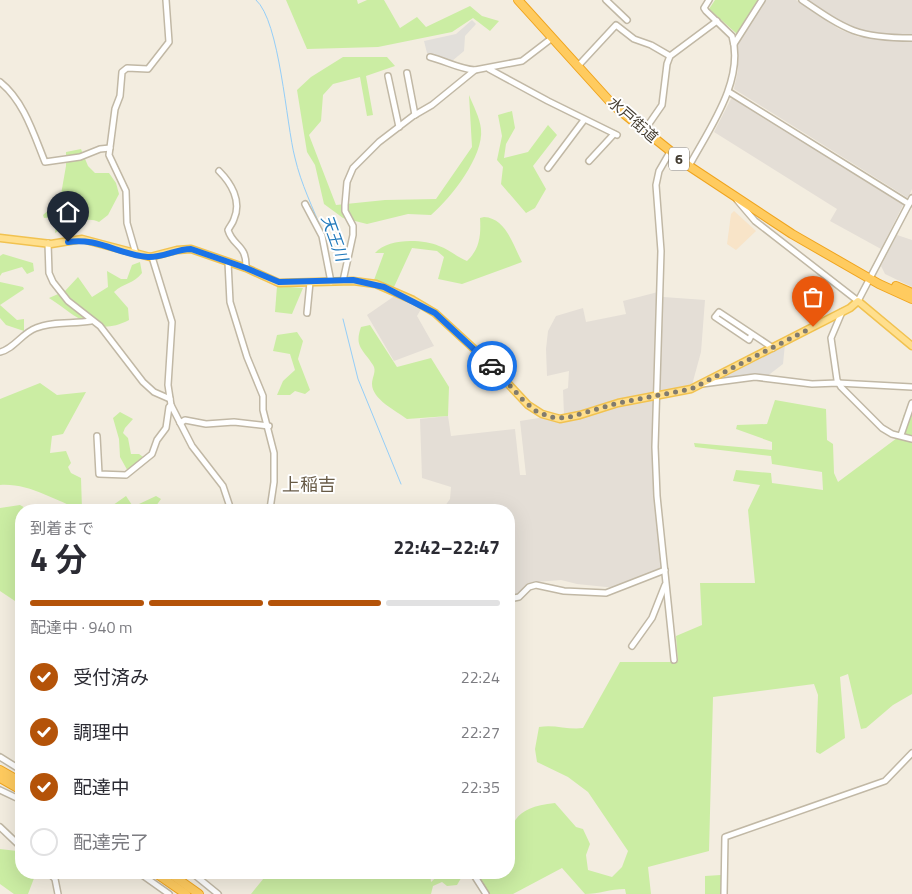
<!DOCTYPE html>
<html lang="ja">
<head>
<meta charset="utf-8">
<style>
  body { margin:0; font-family:"Titillium Web","Noto Sans JP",sans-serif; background:#f7f7f7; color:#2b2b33; height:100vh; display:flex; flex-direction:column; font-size:19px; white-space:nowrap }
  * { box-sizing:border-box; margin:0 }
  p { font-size:16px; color:#7c7c81 }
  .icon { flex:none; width:28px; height:28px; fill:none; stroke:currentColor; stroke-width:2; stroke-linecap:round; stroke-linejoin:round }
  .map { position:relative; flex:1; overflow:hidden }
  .drawer { position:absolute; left:15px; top:504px; width:500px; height:375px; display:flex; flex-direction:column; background:#fff; border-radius:20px; box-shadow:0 5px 20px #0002 }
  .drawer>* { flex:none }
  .pin { position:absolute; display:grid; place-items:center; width:42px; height:42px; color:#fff; margin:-51px -21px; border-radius:50% 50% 50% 0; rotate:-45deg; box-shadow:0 0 5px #0007 }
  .pin .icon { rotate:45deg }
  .courier { position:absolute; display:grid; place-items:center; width:50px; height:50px; margin:-25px; border:4px solid #1a73e8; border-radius:50%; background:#fff; color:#222; box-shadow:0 1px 6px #0007 }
  .headline em { font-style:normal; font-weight:700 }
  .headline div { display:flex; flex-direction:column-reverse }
  .headline { display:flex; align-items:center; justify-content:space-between; height:85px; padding:0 15px }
  h1 { font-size:32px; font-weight:700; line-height:38px }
  .bar { display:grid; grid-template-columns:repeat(4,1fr); gap:8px 5px; align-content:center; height:60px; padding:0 15px }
  .bar i { height:6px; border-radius:4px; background:#e1e1e2 }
  .bar .selected { background:#b45309 }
  .bar p { grid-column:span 4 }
  ol { padding:0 15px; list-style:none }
  li { display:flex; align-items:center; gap:15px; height:55px }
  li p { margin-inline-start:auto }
  li .icon { padding:5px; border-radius:50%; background:#b45309; color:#fff; stroke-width:4 }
  li:last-child { color:#7c7c81 }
  li i { width:28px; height:28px; border:2px solid #e1e1e2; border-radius:50% }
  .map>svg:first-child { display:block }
  .commercial { fill:#f8e4c8 }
  .industrial { fill:#e4ded6 }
  .green { fill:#cbeda3 }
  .parking { fill:#e2dfda }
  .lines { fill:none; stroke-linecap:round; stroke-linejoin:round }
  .stream { stroke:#94cef8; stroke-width:1 }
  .minor-casing { stroke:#c1b8a5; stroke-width:8 }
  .major-casing { stroke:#f1c250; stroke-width:9 }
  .highway-casing { stroke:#efa41e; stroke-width:10 }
  .minor { stroke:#fff; stroke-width:5 }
  .major { stroke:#ffdf8d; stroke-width:6 }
  .highway { stroke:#ffcb5f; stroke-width:8 }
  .done { stroke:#817b6e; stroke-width:5; stroke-dasharray:0 9 }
  .route { stroke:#1a73e8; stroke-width:6 }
  .labels { text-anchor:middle; stroke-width:4; stroke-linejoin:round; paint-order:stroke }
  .shield { fill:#fff; stroke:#7c776f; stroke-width:1 }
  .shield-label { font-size:14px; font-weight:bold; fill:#443d31 }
  .street-label { font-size:15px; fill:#443d31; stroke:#fff }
  .water-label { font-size:16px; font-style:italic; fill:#1f78bb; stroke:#fff }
  .quarter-label { font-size:18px; fill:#685b47; stroke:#fff }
</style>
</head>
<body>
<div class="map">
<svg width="912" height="894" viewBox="0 0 912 894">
  <rect width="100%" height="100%" fill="#f3ede0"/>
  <path class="commercial" d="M734,211l22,20 -20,19 -9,-6 4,-30z"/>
  <g class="industrial">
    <path d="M766,0h30l43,29 20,8 53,3v149l-4,9 -174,-109 4,-19v-27z"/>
    <path d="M807,0h105v35l-47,-3 -29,-12z"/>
    <path d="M734,98l169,107 -22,44 -51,-28 7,-12 -123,-77 17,-33z"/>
    <path d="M897,235l15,5v47l-27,-13 -4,-8z"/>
    <path d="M658,292l-3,101 -61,13 -18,8 -12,1 -1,-25 5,-2 1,-17 -22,5 -1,-27 2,-18 8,-15 27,-8 3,14 40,-8 -3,-13z"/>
    <path d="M396,295l25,14 -4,7 17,30 -40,15 -27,-46z"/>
    <path d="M663,297l42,3 -4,52 -9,33 -32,7z"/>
    <path d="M653,399l-1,59 10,111 -46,19 -39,-4 -16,-4 -25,2 -7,3 -9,10 -11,2v-87h-67l8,-11 1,-12 -29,-9 -2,-59 28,-3 3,20 64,-7 5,46h6l-6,-54 25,-4 14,4 47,-14z"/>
  </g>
  <g class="green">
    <path d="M286,0h71l1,4 9,-4h17l16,28 17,-11 9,10 44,-21 12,10 17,5 -9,10 -17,-13 -21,14 -74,15 -71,2z"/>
    <path d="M715,0h45l-23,34 -28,-25z"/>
    <path d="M343,57h44l8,9 -29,10 7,39 -6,1 -7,-39 -27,7 -10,11 -2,26 -12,14 27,70 49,-5 51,-1 36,-52 -3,-52c4,10 11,23 12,34 3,27 -30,69 -50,86l-23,-1 -41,10 -24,-6 -19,-14 -9,-39 -8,-13 -10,-62 14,-13z"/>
    <path d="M512,111l3,17 -9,16 -2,14 24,-6 20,-27 9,10 -24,31 13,23 -11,19 -9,5 -25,-29 2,-17 -6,-7 5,-24 -4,-21z"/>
    <path d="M81,149l7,17 7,7h14l7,10 3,11 -11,21 -9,7c-14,-7 -31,4 -44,11l2,-16 -13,1 -1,-3 17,-15 6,-34v-14z"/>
    <path d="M484,217c22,1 29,28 38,45l-60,22 -24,-5 6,-22 -7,-6 -25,-3 -18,39 -20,-7 10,-27h-9c13,-15 47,-14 64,-7 9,3 18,11 28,15 13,-12 14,-26 13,-43z"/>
    <path d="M3,254l30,9 1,8 -7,3 -5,-7 -20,6 -2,3v-20z"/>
    <path d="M140,262l2,11c-8,11 -19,10 -28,19l14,16 1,12c-35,18 -52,-4 -80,-22l16,-7 13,-14 14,20 16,-10 -1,-16 14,8h6l5,-14z"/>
    <path d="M0,282l23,5 1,2 -24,16 17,15 7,-1v12l-18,-6 -6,-7z"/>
    <path d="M277,286l26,2 -11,26 -17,-2z"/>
    <path d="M370,325l27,42 34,-9 18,29 -1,29 -41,3c-11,-8 -35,-20 -35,-35 0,-7 5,-13 1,-19 -10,-16 -19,-18 -12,-38z"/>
    <path d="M297,332l6,9 -5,18 12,31 -5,4 -10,-3 -5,4h-13l6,-14 12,-11 -5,-16 -17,-3 4,-16z"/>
    <path d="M40,383l17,12 29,-3 -23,42 -11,2 -2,17 16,-2 5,12 -3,4 3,6 10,5 1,32c-27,-9 -52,-27 -82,-25v-86z"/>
    <path d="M775,400l51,9 1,31 6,4 1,29 4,9 59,-44 7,-24 8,1v279l-19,11 -27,23 -5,1 -13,-55 -8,3 5,61 -25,16 -4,-2 2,-57 -4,-11 -101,13 -4,154 -61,16 3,27h-25l-1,-5c-15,0 -26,5 -40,5l-23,-26 -49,26h-24l-13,-21 33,-1c0,-41 -4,-64 46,-69l21,24 7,2 7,15 -4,11 2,15 24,7 10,-10 6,-16 -40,-59 -20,-15 -31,-15 -2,-13 4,-22c15,-3 29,3 44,1l37,-66h58l-2,-26 26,-11 -2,-42h55l-7,-73 12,-25 -27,-4 3,-11 35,3 1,10 51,7 -1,-18 -50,-8 -1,-8 -76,-9 -1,-4 78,7v-8l-36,-13 1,-4 30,-1z"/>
    <path d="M120,412l13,7 -8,9 -2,5 5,5 3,16h8l7,5 -16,16 -10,-18 -1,-18 -6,-21z"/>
    <path d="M126,496l6,9 7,-1 17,-8 5,3 -8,11h-47z"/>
    <path d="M20,505l9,5h-8v95l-21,-14v-83z"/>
    <path d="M0,849l17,2 4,4v17l15,1 -8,21h-14l-14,-10z"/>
    <path d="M268,873h46l7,6h33l5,-6h71l1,9 10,-9h23l-7,12 -10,1 -5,-4 -9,4 -2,8h9h-189z"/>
    <path d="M721,875v19h-16v-18z"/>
  </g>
  <g class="parking">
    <path d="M472,20l4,4 -11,12 -1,15 -12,10 -25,-8 -3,-12 32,-7z"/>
    <path d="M785,344l-2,20 -17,13 -39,3 -3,-4z"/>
  </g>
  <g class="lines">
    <g class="stream">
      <path d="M256,0c24,21 30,124 39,158 6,26 18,50 28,75"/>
      <path d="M343,319l15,60 43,105"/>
    </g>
    <defs>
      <g id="minor">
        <path d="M606,0l21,20"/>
        <path d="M802,0c44,30 55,38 110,38"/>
        <path d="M734,44l28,-44"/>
        <path d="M430,57c16,4 29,12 45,13"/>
        <path d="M578,66l38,-41 18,14 17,6 19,11"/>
        <path d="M489,69l59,32 69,34"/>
        <path d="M407,73l8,42"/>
        <path d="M388,76l11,51"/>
        <path d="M0,82c24,19 34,53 45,80l35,-5 20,-8 10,-1"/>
        <path d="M729,92l180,112"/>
        <path d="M644,131l18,-26 5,-41 3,-8 47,-35"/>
        <path d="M670,152l-11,19 -3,14 5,66 -6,196 2,49 17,164"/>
        <path d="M589,161l25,-27"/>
        <path d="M689,166c20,-37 56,-86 43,-130l-26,-25 -2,-3 5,-8"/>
        <path d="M548,168l36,-48"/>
        <path d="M219,171c12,12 23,30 15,48 -1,4 -4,7 -6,11 5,17 19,14 18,38"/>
        <path d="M737,200l18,21 103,80 54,-103"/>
        <path d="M305,204l17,32 9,46"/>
        <path d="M48,243l1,30 4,9 15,19 32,25 43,56 11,10 16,7"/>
        <path d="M136,254l-9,-31 -1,-32 -17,-36 6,-46 5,-13 2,-24 5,-4 21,1 21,-27 -3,-42"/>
        <path d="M152,257l20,65 -4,63 3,20 21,41 31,40 8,24"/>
        <path d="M228,262l2,40 17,55 16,39v14l11,43v29l-4,27"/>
        <path d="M343,281l10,-46v-9l-8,-15v-6l2,-23 6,-14 26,-26 34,-26 19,-11 43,-35 47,-9 30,-23"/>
        <path d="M842,312l-11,26 6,42 4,7 41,41 10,6 20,5"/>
        <path d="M307,313l3,-31"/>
        <path d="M752,334l-3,6 -34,-23 4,-5 54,36"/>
        <path d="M0,352c14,-3 22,-19 36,-24 16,-7 37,-4 55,-7"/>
        <path d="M702,384l53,-7 57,7 26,-1 74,4"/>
        <path d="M180,423l5,-3 21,4 28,-2 35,4"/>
        <path d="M901,435l11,-32"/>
        <path d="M97,436l2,38 27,1 26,-21 5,-14 9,-12 3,-21 2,-2"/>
        <path d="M509,599l10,-2 10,-10 7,-2 28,6 42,2 59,-23"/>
        <path d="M632,646l20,-28 13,-33"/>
        <path d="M0,757l21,13"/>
        <path d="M0,790l21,10"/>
        <path d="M0,827l21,20"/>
        <path d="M48,872l7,7 3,15"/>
        <path d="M138,872l31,22"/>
        <path d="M191,872l27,22"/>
        <path d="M472,872l14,22"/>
        <path d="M724,894l1,-57 160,-56 27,-28"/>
      </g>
      <path id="major" d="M0,238l51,6 31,-5 68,18 27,-7 14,-1 55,19 33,15 74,-2 23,3 37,16 22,13 49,45 44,47 14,9 18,5 20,-4 38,-12 73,-14 159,-81 8,-7 54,45"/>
      <g id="highway">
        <path d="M518,0l95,105 76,61 103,68 87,50 33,15"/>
        <path d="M896,286l16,7"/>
        <path d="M0,770l21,12"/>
        <path d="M0,778l21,12"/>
        <path d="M154,872l32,22"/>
        <path d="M168,872l31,22"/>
      </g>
    </defs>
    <use href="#minor" class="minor-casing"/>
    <use href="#major" class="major-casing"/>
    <use href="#highway" class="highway-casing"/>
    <use href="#minor" class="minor"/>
    <use href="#major" class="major"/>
    <use href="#highway" class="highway"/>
  </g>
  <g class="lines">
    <path class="done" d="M492,366l31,34 13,11 14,6 16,1 52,-15 73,-14 122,-62"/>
    <path class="route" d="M68,242c29,-5 52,13 80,15 14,1 28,-8 43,-8l55,19 33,14 74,-2 31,7 51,26 57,53"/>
  </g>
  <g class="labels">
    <rect class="shield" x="669" y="147.5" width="20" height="23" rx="4"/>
    <g class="shield-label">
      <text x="679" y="164">6</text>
    </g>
    <g class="street-label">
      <text transform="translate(633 120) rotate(41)" y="5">水戸街道</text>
    </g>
    <g class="water-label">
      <text transform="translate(335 238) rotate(70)" y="6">天王川</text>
    </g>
    <g class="quarter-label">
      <text x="309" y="491">上稲吉</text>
    </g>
  </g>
</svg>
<div class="pin" style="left:813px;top:327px;background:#ea580c"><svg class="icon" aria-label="bag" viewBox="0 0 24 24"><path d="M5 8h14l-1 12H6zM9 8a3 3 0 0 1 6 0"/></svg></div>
<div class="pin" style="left:68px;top:242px;background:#1f2937"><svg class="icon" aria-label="home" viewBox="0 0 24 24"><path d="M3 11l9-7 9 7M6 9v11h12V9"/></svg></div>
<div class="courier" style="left:492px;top:366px"><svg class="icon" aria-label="car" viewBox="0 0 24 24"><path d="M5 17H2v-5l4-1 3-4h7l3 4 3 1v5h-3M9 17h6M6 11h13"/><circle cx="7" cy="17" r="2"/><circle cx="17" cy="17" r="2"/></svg></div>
<section class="drawer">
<div class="headline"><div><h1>4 分</h1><p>到着まで</p></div><em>22:42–22:47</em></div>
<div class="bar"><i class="selected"></i><i class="selected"></i><i class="selected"></i><i></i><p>配達中 · 940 m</p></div>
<ol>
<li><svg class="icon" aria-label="check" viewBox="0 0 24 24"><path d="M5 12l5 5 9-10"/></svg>受付済み<p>22:24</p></li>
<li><svg class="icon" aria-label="check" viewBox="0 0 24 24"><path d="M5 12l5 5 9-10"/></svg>調理中<p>22:27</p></li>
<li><svg class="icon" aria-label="check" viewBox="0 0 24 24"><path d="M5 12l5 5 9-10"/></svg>配達中<p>22:35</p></li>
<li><i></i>配達完了</li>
</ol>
</section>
</div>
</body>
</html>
